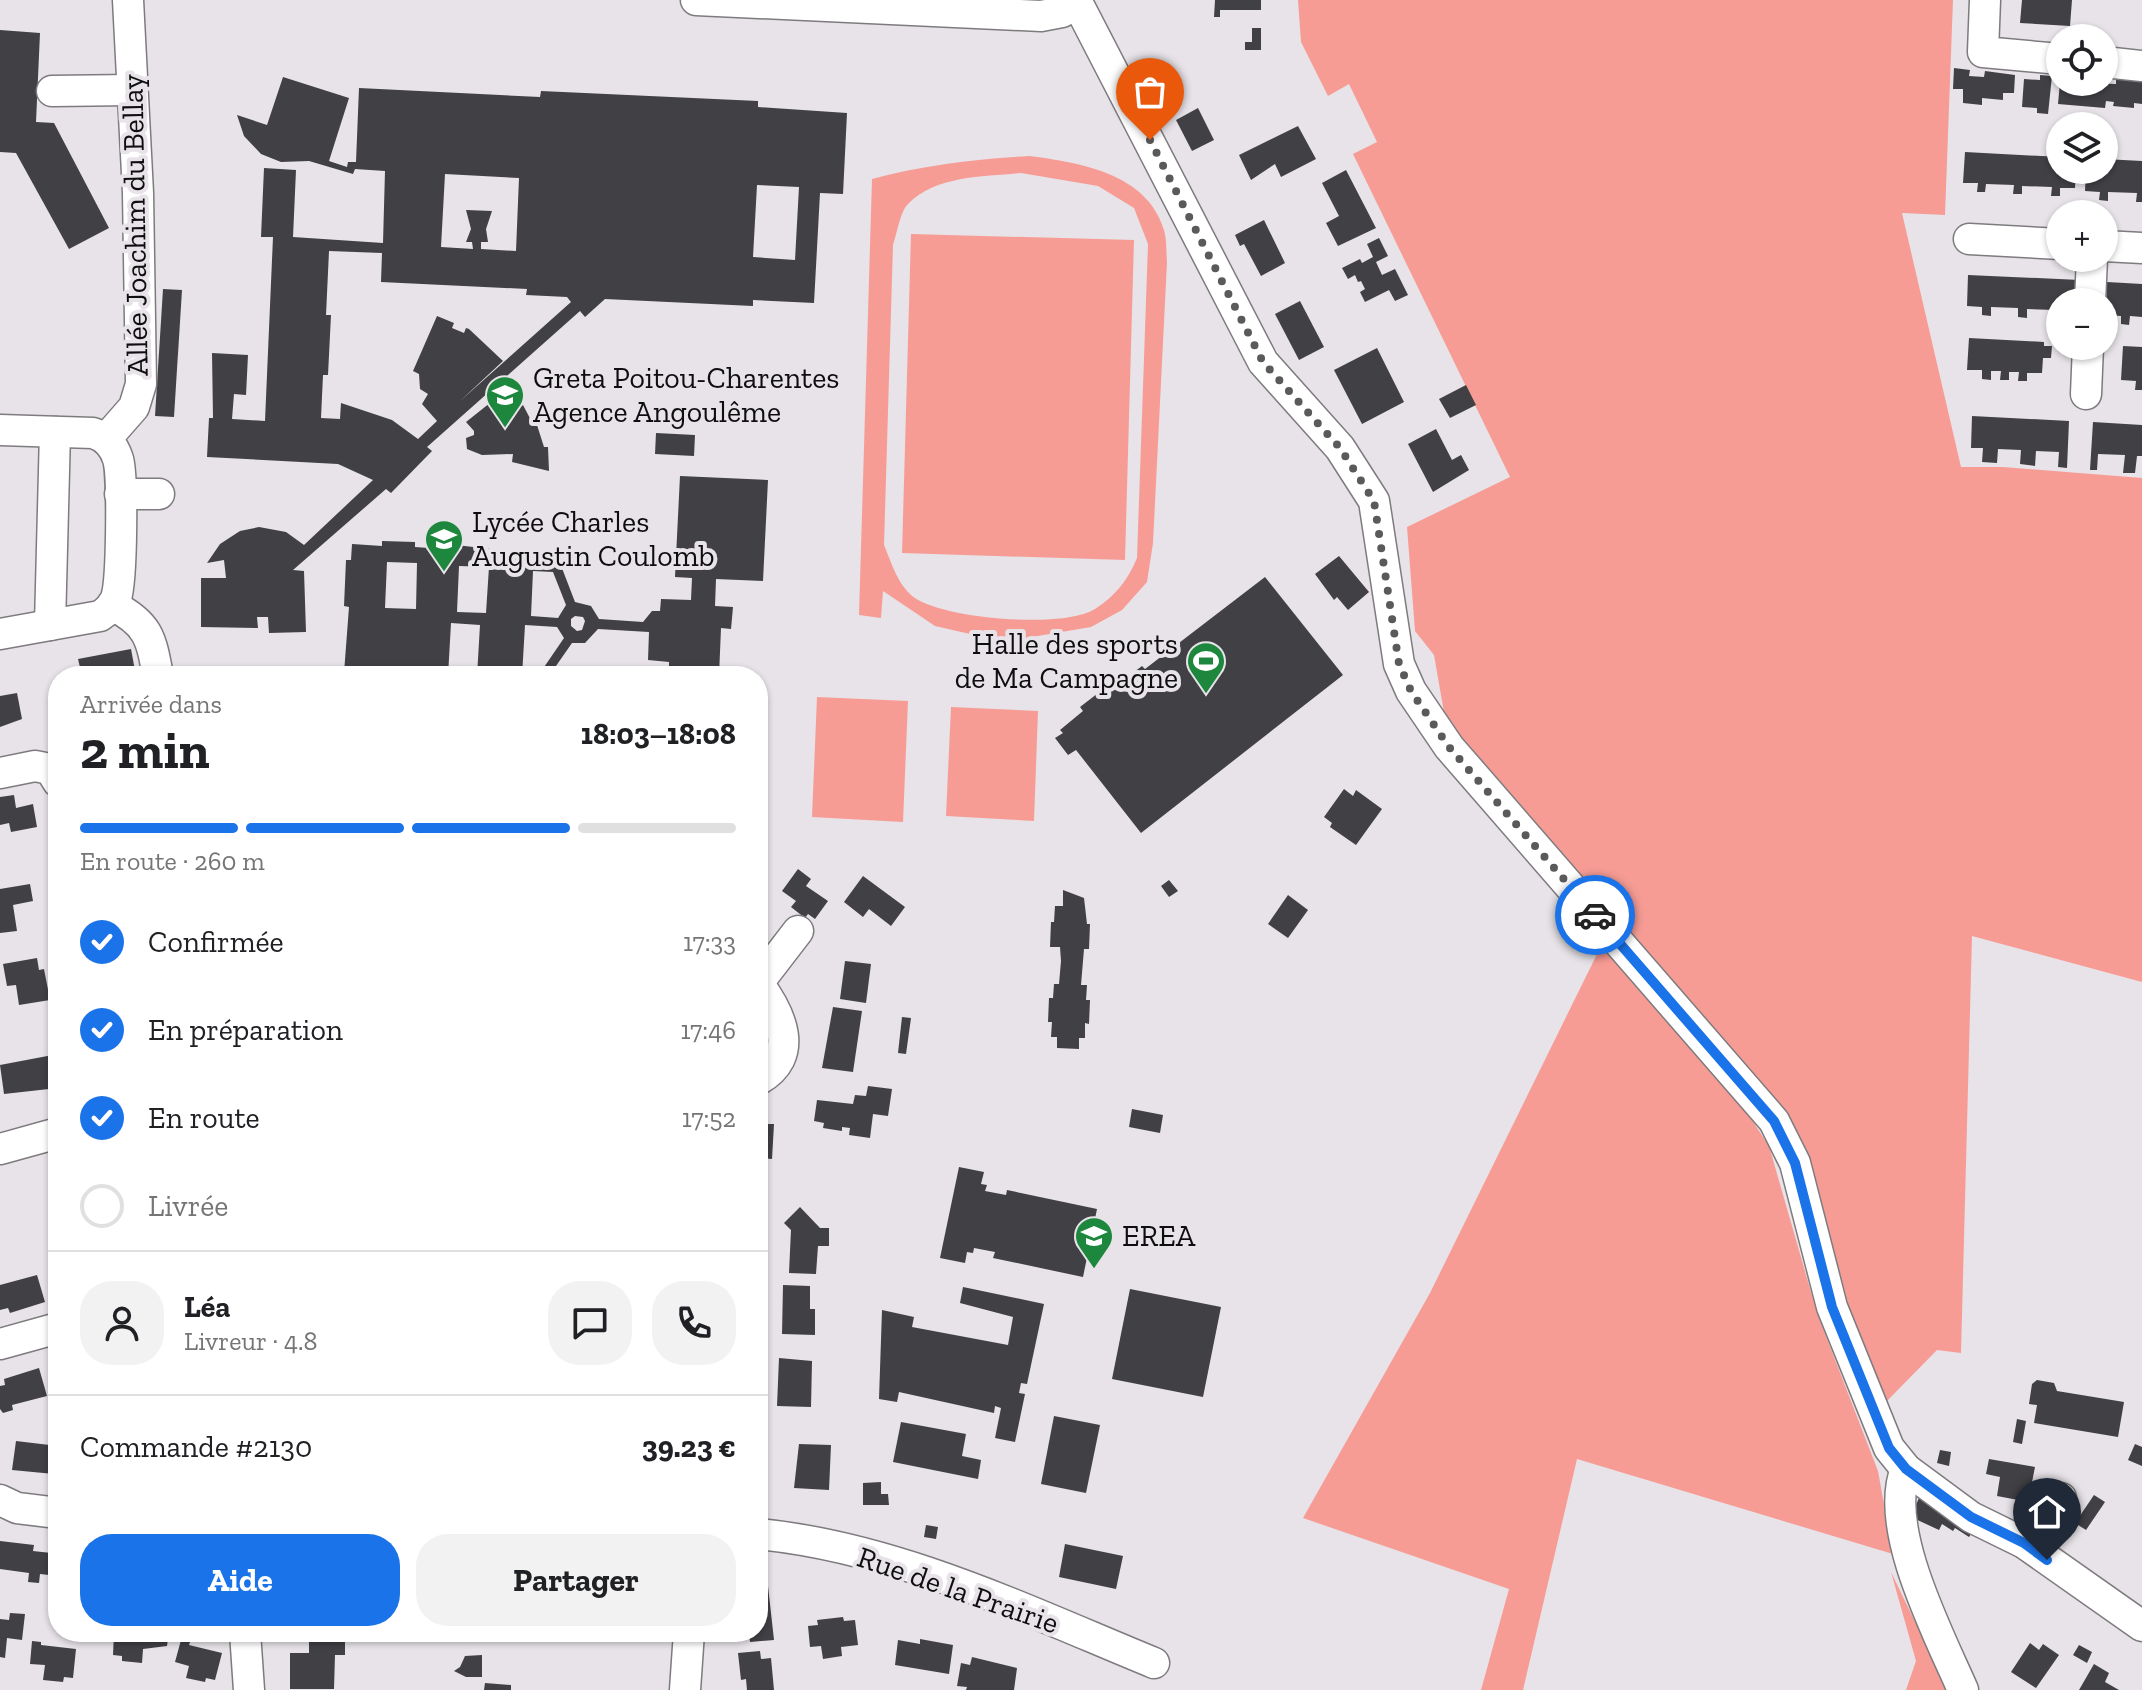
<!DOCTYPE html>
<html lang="fr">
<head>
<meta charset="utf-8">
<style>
  body { margin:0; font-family:"Zilla Slab",serif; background:#f2f2f2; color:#202124; height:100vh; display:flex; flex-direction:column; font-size:30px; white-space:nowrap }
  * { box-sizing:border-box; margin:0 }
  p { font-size:26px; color:#757577 }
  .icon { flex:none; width:44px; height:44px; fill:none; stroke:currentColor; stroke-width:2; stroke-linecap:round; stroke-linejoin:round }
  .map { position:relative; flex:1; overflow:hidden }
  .panel { position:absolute; left:48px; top:666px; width:720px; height:976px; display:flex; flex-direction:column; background:#fff; border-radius:32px; box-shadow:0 2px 6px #0004 }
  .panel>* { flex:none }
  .fabs { position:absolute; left:2046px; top:24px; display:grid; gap:16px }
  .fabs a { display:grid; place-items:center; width:72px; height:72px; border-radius:50%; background:#fff; box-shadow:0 2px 6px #0004; font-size:40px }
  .pin { position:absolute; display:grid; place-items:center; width:68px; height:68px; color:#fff; margin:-82px -34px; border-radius:50% 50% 50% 0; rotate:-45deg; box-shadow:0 0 8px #0007 }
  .pin .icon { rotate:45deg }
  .courier { position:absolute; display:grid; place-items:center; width:80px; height:80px; margin:-40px; border:6px solid #1a73e8; border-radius:50%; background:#fff; color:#222; box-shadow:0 2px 10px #0007 }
  .headline em { font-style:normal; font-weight:700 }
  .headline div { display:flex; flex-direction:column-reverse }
  .headline { display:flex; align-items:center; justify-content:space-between; height:136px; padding:0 32px }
  h1 { font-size:52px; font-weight:700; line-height:60px }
  .bar { display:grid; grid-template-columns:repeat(4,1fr); gap:12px 8px; align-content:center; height:96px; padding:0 32px }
  .bar i { height:10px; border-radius:6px; background:#e0e0e0 }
  .bar .active { background:#1a73e8 }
  .bar p { grid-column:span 4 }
  .line { display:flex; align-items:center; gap:20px; padding:0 32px; border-top:2px solid #e0e0e0 }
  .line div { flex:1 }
  .round { display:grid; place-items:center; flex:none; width:84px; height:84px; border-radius:32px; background:#f2f2f2 }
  ol { padding:0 32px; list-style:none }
  li { display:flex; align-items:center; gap:24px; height:88px }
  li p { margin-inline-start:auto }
  li .icon { padding:8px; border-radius:50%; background:#1a73e8; color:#fff; stroke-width:4 }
  li:last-child { color:#757577 }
  li i { width:44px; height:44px; border:4px solid #e0e0e0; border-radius:50% }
  .cta { display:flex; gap:16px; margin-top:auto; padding:16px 32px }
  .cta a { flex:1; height:92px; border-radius:32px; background:#1a73e8; color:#fff; font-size:32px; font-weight:700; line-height:92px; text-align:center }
  .cta a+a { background:#f2f2f2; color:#202124 }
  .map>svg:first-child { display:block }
  .green { fill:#f79c95; fill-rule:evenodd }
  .building { fill:#404045; fill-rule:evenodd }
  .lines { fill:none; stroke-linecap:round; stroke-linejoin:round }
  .minor-casing { stroke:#7e7b7f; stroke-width:33 }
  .minor { stroke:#fff; stroke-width:30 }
  .done { stroke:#5b595b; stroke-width:8; stroke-dasharray:0 14.4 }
  .route { stroke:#1a73e8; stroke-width:10 }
  .labels { text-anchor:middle; stroke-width:8; stroke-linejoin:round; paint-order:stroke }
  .street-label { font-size:30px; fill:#0f0e0f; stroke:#e7e3e8 }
  .poi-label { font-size:30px; fill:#0f0e0f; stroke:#e7e3e8; text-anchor:start }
</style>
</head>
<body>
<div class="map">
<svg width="2142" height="1690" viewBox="0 0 2142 1690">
  <rect width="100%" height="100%" fill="#e7e3e8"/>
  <g class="green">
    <path d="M1298,0h655l-8,215 -43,-2 59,254h42l139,11v504l-170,-46 -11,417 -24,-3 -51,52 -31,-71 -47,-178 -27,-47 -336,-388 -11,-63 -19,-24 -8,-104 103,-50 -157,-323 24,-12 -28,-58 -21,12 -27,-54z"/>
    <path d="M1030,156c50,7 117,17 134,74 3,10 2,22 3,32l-14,281 -6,39 -25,28 -31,17 -71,12 -50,-5 -35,-8 -52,-35 -2,27 -22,-3 13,-436c51,-14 105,-20 158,-23zM1021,173l77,13 36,22 14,36 -11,314c-9,22 -22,38 -42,51 -32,20 -149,10 -180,-11 -17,-12 -23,-34 -31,-53l9,-300c4,-11 7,-33 15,-41 28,-29 77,-27 113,-31z"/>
    <path d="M911,234l223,6 -9,320 -223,-7z"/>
    <path d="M817,697l91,4 -5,121 -91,-5z"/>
    <path d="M951,707l87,4 -4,110 -88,-5z"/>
    <path d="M1602,944l121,132 46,70 48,167 61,158 15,83 -316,-95 -54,231h-42l28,-101 -206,-71 127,-225z"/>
    <path d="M1891,1572l57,118h-42l10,-29z"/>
  </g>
  <g class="building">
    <path d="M1215,0h46v10h-41v7h-6z"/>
    <path d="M2022,0h50l-2,26 -50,-3z"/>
    <path d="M1252,28h9v22h-16v-8h7z"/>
    <path d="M0,30l40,3 -4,89 18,1 55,105 -40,21 -53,-96 -16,-1z"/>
    <path d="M1954,68l16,2 -1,6 15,1 1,-6 30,4 -1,18h-11v7l-21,-2v7l-19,-2v-14h-10z"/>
    <path d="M2040,75l12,1 -4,38 -11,-1v-5l-15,-1 2,-28 16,1z"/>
    <path d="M283,77l66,21 -20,63 18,6 1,-5h8l3,-74 181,9 1,-6 217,10v6l89,6 -4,81 -23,-1 -6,110 -61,-3v6l-148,-7 -20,18 -5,-6 -153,136 5,4 -41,42 -5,-4 -93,81 11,1 2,61 -37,1 -1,-16h-11l1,11 -57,-1v-49h25l-2,-18 -17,3 13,-19 20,-13 19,-4 27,5 18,13 69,-65 -35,-16 -131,-7 2,-39h4l-1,-65 36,2 -2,40 -12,-1 -2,25 33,2 8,-184h-12l3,-69 32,2 -3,67 90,6 2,-72 -30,-2 -2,5 -44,-13 -28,1 -20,-8 -17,-18 -7,-21 30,10zM445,174l74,4 -3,73 -35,-2v-7h7l-2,-13 6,-18 -26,-1 5,19 -5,13h6l1,7 -32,-2zM757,185l42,2 -4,73 -42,-3zM329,251l53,2 -1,29 146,7 -1,6 41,2 4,5 -112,100 44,-41 -34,-32 -3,-1 -2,5 -12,-5 2,-5 -17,-7 -24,55 6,3 1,15 8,5 -6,10 15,17 -19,18 -26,-19 -51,-17 -1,16 -19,-1 2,-43h5l3,-60h-5z"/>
    <path d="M2116,78l26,4v22l-8,-1v5l-21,-2 1,-4 -8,-1 -1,7 -47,-4 2,-22 56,2z"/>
    <path d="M1198,108l16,32 -22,11 -16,-31z"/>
    <path d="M1298,126l18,33 -35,18 -6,-13 -24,16 -12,-25z"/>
    <path d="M1965,152l95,5v13h16l-1,18h-15v8h-9l1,-9 -30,-1v8h-9l1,-9 -28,-1 -1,8h-8l1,-9h-15z"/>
    <path d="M2104,159l38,2v41h-6l1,-9 -29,-1v9l-9,-1 1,-8 -15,-1 1,-21h18z"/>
    <path d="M1346,170l30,58 -38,18 -12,-23 13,-7 -17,-33z"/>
    <path d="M1264,220l21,43 -24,13 -17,-32 -4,2 -5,-11z"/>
    <path d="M1379,238l9,18 -12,6 6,13 13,-6 13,26 -13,6 -6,-11 -24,12 -5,-10 5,-3 -4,-8 -3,1 -3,-7 -7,4 -6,-11 18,-9 2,4 11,-6 -6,-13z"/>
    <path d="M1968,275l112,5 -1,22h-19v17h-5v-9l-28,-1v9l-9,-1v-9l-27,-1v9l-9,-1v-8l-15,-1z"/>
    <path d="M2107,282l35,2v33l-12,-1 -1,9 -8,-1v-8l-15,-1z"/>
    <path d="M163,289l19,1 -8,127 -19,-1z"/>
    <path d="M1300,301l24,46 -25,13 -24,-46z"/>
    <path d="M1969,338l75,4v4h8l-1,12h-8l-1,15h-15v8h-9l1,-9h-10v8h-9l1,-9h-10v9l-9,-1v-9h-15z"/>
    <path d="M2123,346l19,1v43h-7l1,-9 -15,-1z"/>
    <path d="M1377,348l27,54 -42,22 -28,-54z"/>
    <path d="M1466,385l10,20 -26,13 -11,-19z"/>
    <path d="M505,391l15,16 3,-2 11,21 3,-1 7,22h4l1,24 -37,-9 1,-8 -31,1 -15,-6 -1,-11 8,-3v-4l-8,-9z"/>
    <path d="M1972,416l97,5 -2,47 -9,-1 1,-15 -23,-1 -1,15 -15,-2 1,-14 -23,-1 -1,14 -15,-1 1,-14h-12z"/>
    <path d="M2093,422l49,3v31h-5l-2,17h-12l2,-18 -27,-1 -1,16h-7z"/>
    <path d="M1436,429l16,31 9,-5 8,15 -36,22 -25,-48z"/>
    <path d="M656,433l39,2 -1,21 -39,-2z"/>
    <path d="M680,476l88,4 -5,101 -47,-2 -1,27 18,1 -2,22 -10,-1 -2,48h-50v-14l-21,-2 1,-28 -51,-3 -13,14h-13l-23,33h-11l26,-38 -7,-11 -32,-2 -3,51h-45l3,-51 -29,-2 -3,53 -104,-3 5,-66 -5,-1 2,-46h5l1,-16 30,2v-5l33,1v5l41,3v-5l77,9v7l27,2 15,39 16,4 8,13 44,3 9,-11h8l1,-12 30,1 1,-22 -17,-1zM387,562l30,1 -1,46 -31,-1zM459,566l30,1 -3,46 -29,-1zM533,571l20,1 13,33 -8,13 -27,-2zM575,616l8,1 2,4 -3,9 -5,1 -6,-5v-7z"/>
    <path d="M1339,556l30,36 -21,18 -11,-13 -3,3 -19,-26z"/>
    <path d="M1265,577l78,98 -202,158 -65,-83 -8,5 -13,-17 8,-5 -3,-3 23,-19 -3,-4 35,-27 3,4 24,-18 3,3z"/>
    <path d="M131,649l5,27h-54l-4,-17z"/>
    <path d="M17,693l5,26 -22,8v-31z"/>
    <path d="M1344,789l9,7 3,-6 26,19 -26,36 -26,-18 2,-4 -8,-6z"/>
    <path d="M14,795l2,13 17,-4 4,23 -26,5 -2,-9 -9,2v-28z"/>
    <path d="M798,869l13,10 -5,7 22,15 -13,18 -7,-5 -3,4 -14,-11 5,-6 -14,-10z"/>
    <path d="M863,876l42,31 -14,19 -22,-17 -6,8 -19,-15z"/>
    <path d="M1169,880l9,11 -9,6 -8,-11z"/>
    <path d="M30,884l3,17 -20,4 4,26 -17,2v-44z"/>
    <path d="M1063,890l21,8 3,26h3l-1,25h-5l-3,36h6l-1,15h4l-1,24 -4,-1v15h-6v11l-22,-1v-11h-6l1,-15h-4l1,-24h4l1,-14h5l2,-23 -1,-14h-10l1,-25h3l1,-16h8z"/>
    <path d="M1288,895l20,15 -20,28 -20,-14z"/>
    <path d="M37,958l2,12 5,-1 6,31 -31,5 -3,-20 -9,1 -4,-22z"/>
    <path d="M845,961l26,3 -5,39 -26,-4z"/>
    <path d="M833,1007l29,4 -9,61 -31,-4z"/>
    <path d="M902,1017l9,1 -5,36 -8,-1z"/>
    <path d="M58,1054v34l-54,6 -4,-29z"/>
    <path d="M868,1086l24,3 -4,27 -15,-2 -3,24 -21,-3 1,-7 -8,-1v4l-19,-3 1,-5 -10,-2 3,-21 36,4 2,-9 11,1z"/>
    <path d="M1132,1109l31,6 -3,18 -31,-6z"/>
    <path d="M758,1124h16l-2,35 -13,-1z"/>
    <path d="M959,1167l25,5 -3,12 6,1 -2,6 21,4 1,-5 90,19 -14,68 -90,-19 2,-6 -21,-4 -1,5 -6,-1 -2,11 -25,-5z"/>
    <path d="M800,1207l20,21h9v18h-11l-2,28 -27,-1 2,-43 -7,-7z"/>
    <path d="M37,1275l8,27 -35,11 -2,-5 -8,2v-25z"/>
    <path d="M783,1285l27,1v23h5v26l-33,-1z"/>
    <path d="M963,1287l81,17 -17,80 -6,-1 -2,10 6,1 -10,48 -20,-4 6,-30 -6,-2 -1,7 -95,-21 -2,10 -18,-3 3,-89 32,7 -2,10 96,18 5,-28 -53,-14z"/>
    <path d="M1130,1289l91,18 -18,90 -91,-18z"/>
    <path d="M779,1358l33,3 -1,46 -34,-1z"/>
    <path d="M39,1368l8,28 -35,9 1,5 -10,3 -3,-4v-23l5,-1 -1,-6z"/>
    <path d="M2037,1380l17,3 3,8 67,11 -6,35 -84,-14 3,-18 -8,-1 3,-20z"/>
    <path d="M1054,1416l46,9 -14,68 -45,-9z"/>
    <path d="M2017,1419l9,2 -4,23 -9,-2z"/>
    <path d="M901,1422l65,12 -4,22 19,4 -3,19 -85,-17z"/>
    <path d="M16,1441l42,5v23l-3,-1 -1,6 -42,-4z"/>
    <path d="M799,1444l32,1 -2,45 -35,-2z"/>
    <path d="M2135,1444l7,3v19l-14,-6z"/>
    <path d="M1940,1450l11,2 -2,14 -12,-3z"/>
    <path d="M1989,1459l46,8 -10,51 -10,-2 3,-16 -21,-4 3,-19 -14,-3z"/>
    <path d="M881,1482v12h7l1,11h-26v-22z"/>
    <path d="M1921,1493l55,34 -7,10 -14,-9 -2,3 -11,-7 -3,6 -28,-13z"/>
    <path d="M2094,1495l11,7 -19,28 -11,-7z"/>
    <path d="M926,1525l12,2 -2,12 -12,-2z"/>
    <path d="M0,1541l34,4 -1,6 9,1 10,1 1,-6h5v29l-18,-2 -1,9 -11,-1 1,-9 -29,-4z"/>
    <path d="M1065,1544l58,12 -7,33 -57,-12z"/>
    <path d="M767,1577l7,63 -24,2 -1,-10h9v-54z"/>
    <path d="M10,1613l15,1 -3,26 -15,-2 -2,20 -5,-1v-38l9,1z"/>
    <path d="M843,1617l1,4 11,-1 3,25 -17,2 1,9 -19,3 -2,-13 -11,1 -2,-21 10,-1 -1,-5z"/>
    <path d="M114,1632h55l-2,14 -24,3 -1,14 -20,-2v-5l-9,-1z"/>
    <path d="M398,1632h53v4l-53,5z"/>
    <path d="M309,1639h36v16h-10l-1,34h-44v-36h19z"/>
    <path d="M920,1639l33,6 -4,29 -54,-9 3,-25 22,4z"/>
    <path d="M181,1640l9,2 -1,3 33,8 -7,27 -9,-2 -1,4 -19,-4 3,-12 -14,-4z"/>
    <path d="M32,1641l9,1v3l35,4 -3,29 -9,-1 -1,5 -20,-2 2,-15 -15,-1z"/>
    <path d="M2030,1643l9,7 4,-6 16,11 -23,33 -25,-16z"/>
    <path d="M2079,1645l13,7 -5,11 -14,-8z"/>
    <path d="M760,1651l1,8 10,-1 3,32h-27l-1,-11 -5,1 -3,-27z"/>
    <path d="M482,1655v22h-16l-12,-6 6,-4 5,-11z"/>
    <path d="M972,1657l45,11 -3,22h-48l1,-3 -10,-1 4,-23 9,2z"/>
    <path d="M2094,1664l15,9 -4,9 14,8h-40z"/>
    <path d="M485,1683l26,2v5h-27z"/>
  </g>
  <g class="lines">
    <defs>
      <g id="minor">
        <path d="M696,0l345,16 21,-4 16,-9"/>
        <path d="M1076,0l187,362 77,86 34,53 25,163 12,27 38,56 325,374 21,42 37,144 57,141 17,21 65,48 53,26 118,83"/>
        <path d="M1985,0l-2,52 77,7"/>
        <path d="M2104,62l38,4"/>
        <path d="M52,91l80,-1"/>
        <path d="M1969,239l91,5"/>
        <path d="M2104,246l38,2"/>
        <path d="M2090,302l2,-44"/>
        <path d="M2086,394l2,-48"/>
        <path d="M0,430l93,3c13,4 21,13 25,26 5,16 4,122 -2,139 -3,8 -8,13 -16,18l-100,18"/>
        <path d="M106,439l28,-32 7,-23 -3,-191 -10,-193"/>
        <path d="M120,494h39"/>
        <path d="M112,605c37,19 39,33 46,71"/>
        <path d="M50,625l5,-193"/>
        <path d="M0,773l35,-7 15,3 8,13"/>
        <path d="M758,983c23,31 43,73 0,97"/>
        <path d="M758,983l40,-52"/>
        <path d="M0,1149l58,-16"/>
        <path d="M0,1344l58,-16"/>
        <path d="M1906,1469c-24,58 33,166 57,221"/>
        <path d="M0,1500l17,8 41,5"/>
        <path d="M758,1534c138,13 269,77 396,129"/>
        <path d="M2024,1543l37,-45"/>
        <path d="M245,1632l4,58"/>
        <path d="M685,1690l4,-58"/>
      </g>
    </defs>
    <use href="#minor" class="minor-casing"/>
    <use href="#minor" class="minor"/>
  </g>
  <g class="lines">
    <path class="done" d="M1150,140l113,222 77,86 34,53 25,163 12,27 38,56 146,168"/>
    <path class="route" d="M1595,915l179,206 21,42 37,144 57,141 17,21 65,48 53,26 23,17"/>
  </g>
  <defs>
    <symbol id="school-pin" viewBox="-11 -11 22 30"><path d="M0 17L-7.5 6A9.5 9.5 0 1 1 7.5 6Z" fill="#1c873d" stroke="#e7e3e8"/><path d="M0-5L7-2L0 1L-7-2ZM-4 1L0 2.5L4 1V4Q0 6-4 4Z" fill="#fff"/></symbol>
    <symbol id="stadium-pin" viewBox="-11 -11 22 30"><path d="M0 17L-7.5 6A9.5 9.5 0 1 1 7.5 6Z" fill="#1c873d" stroke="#e7e3e8"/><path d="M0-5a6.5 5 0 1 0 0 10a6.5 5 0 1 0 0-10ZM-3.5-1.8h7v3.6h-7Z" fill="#fff"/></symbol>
    <symbol id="university-pin" viewBox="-11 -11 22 30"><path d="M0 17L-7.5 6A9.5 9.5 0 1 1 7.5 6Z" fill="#1c873d" stroke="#e7e3e8"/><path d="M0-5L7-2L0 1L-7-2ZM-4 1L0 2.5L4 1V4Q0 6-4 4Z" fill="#fff"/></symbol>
  </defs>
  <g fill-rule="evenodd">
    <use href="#school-pin" x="483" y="373" width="44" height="60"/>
    <use href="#school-pin" x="422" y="517" width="44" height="60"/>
    <use href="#stadium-pin" x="1184" y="639" width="44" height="60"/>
    <use href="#university-pin" x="1072" y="1214" width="44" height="60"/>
  </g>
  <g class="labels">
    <g class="street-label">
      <text transform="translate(135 225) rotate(-91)" y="10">Allée Joachim du Bellay</text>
      <text transform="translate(958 1590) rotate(19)" y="10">Rue de la Prairie</text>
    </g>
    <g class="poi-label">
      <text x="533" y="388">Greta Poitou-Charentes<tspan x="533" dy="34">Agence Angoulême</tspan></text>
      <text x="472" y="532">Lycée Charles<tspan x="472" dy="34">Augustin Coulomb</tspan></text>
      <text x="1178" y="654" text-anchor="end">Halle des sports<tspan x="1178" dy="34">de Ma Campagne</tspan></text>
      <text x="1122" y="1246">EREA</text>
    </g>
  </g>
</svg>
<div class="fabs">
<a><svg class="icon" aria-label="locate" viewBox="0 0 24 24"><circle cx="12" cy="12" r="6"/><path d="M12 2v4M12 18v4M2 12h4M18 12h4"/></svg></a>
<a><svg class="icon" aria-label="layers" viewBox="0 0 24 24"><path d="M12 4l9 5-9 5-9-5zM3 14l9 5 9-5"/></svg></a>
<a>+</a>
<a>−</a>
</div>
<div class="pin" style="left:1150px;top:140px;background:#ea580c"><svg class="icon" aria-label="bag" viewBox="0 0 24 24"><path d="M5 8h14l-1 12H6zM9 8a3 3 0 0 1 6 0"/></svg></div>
<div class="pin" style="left:2047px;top:1560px;background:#1f2937"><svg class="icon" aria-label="home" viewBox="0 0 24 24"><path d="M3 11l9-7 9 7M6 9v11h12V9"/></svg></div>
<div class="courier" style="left:1595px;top:915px"><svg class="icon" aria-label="car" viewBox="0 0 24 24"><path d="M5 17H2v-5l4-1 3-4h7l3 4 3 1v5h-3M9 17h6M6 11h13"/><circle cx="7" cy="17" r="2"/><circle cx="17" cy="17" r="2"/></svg></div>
<section class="panel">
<div class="headline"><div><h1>2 min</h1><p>Arrivée dans</p></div><em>18:03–18:08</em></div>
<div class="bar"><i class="active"></i><i class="active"></i><i class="active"></i><i></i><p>En route · 260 m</p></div>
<ol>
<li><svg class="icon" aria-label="check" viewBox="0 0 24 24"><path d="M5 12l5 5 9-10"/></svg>Confirmée<p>17:33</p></li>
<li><svg class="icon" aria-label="check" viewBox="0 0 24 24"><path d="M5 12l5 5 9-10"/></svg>En préparation<p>17:46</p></li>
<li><svg class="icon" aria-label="check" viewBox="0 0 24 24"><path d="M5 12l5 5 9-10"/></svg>En route<p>17:52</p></li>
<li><i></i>Livrée</li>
</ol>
<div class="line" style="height:144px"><a class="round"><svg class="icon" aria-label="person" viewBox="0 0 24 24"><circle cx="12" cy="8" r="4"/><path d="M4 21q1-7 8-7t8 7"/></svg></a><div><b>Léa</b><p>Livreur · 4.8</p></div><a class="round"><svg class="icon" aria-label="chat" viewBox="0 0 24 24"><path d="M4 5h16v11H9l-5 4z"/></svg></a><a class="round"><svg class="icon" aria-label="phone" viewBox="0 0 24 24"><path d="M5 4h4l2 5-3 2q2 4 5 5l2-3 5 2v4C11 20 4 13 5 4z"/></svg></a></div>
<div class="line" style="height:104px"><div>Commande #2130</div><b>39.23 €</b></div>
<div class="cta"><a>Aide</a><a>Partager</a></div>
</section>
</div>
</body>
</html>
